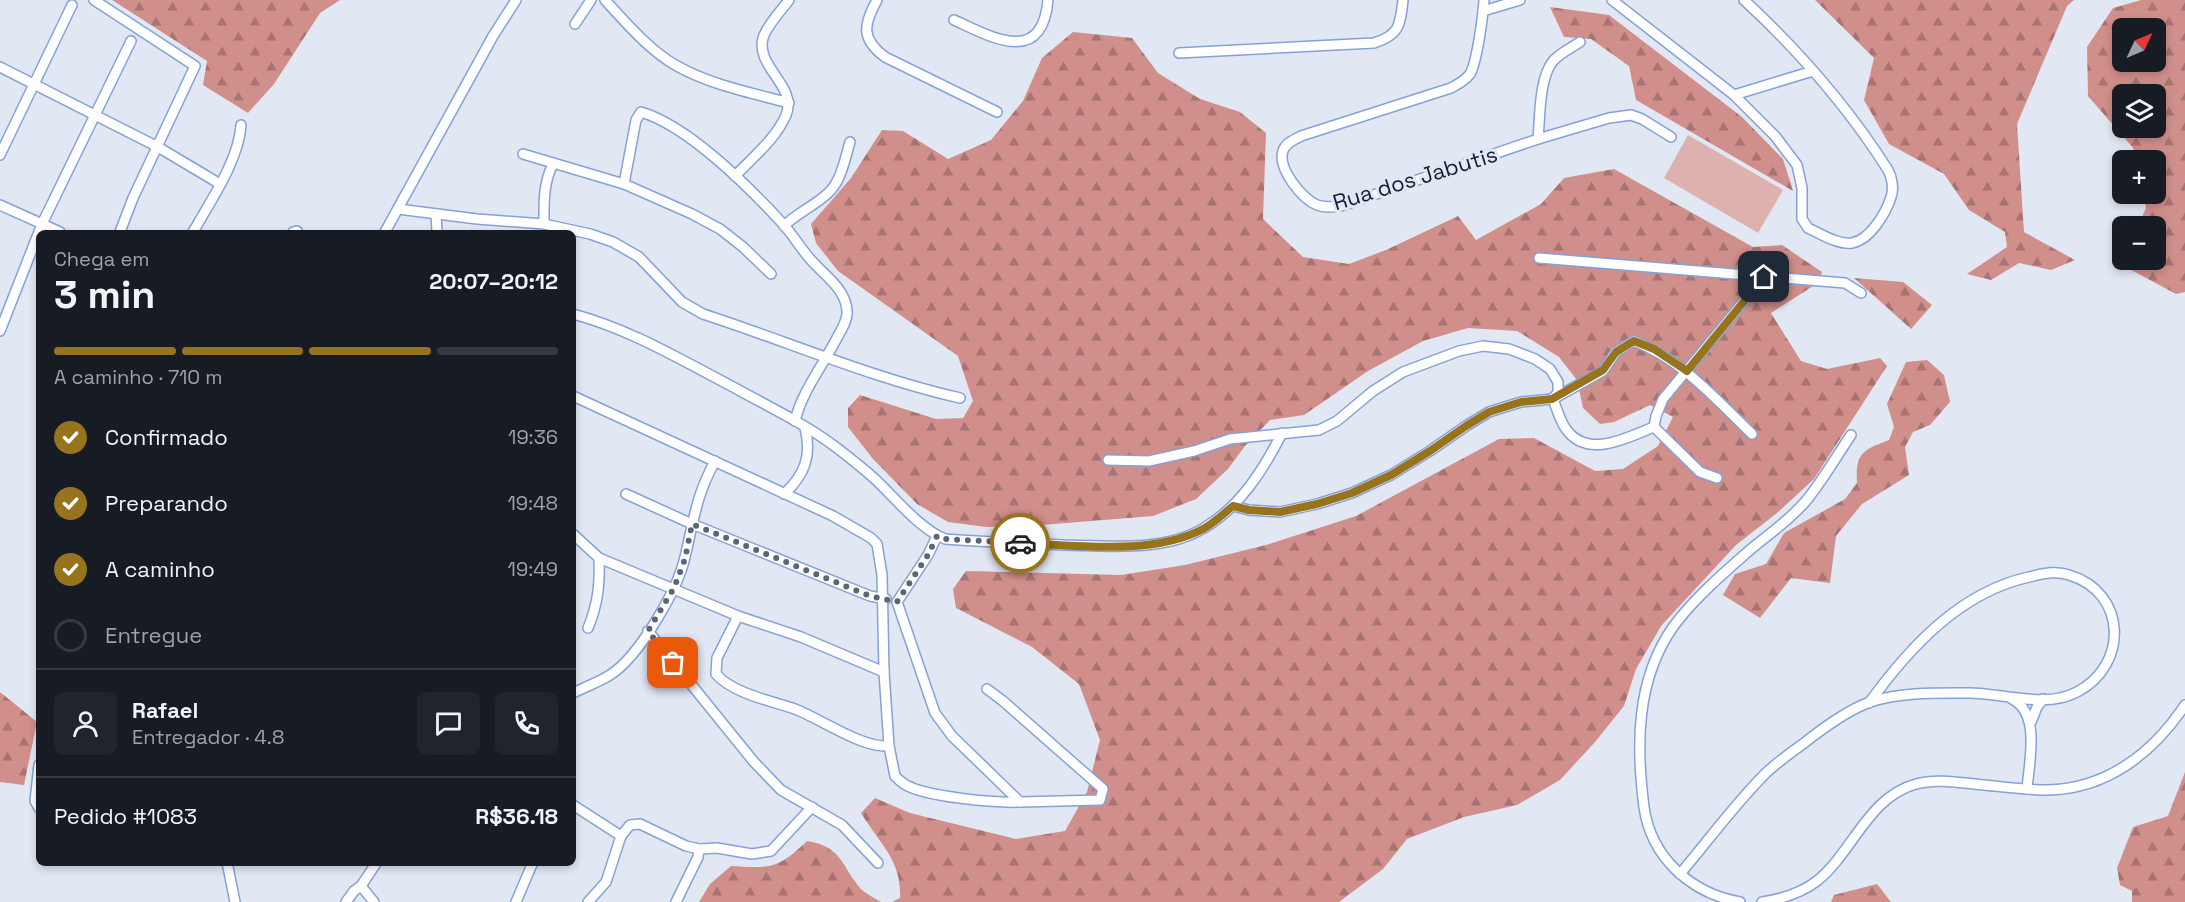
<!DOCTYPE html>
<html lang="pt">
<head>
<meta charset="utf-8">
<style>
  body { margin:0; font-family:"Space Grotesk",sans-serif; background:#20242c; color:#f1f3f6; height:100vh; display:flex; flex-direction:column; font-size:22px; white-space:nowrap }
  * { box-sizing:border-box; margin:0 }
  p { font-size:20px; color:#9ea1a6 }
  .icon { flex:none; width:33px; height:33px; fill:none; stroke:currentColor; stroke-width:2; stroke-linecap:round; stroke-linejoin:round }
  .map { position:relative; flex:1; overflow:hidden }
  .details { position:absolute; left:36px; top:230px; width:540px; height:636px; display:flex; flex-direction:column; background:#171b24; border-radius:9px; box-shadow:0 3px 9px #0003 }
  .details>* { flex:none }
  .needle { width:39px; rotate:46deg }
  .buttons { position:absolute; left:2112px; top:18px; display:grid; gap:12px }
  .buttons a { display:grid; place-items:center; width:54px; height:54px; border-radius:9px; background:#171b24; box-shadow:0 3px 9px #0003; font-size:30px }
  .pin { position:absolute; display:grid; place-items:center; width:51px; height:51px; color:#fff; margin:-26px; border-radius:12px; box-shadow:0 3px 9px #0006 }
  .courier { position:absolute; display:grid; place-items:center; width:60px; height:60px; margin:-30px; border:4px solid #98731e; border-radius:50%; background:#fff; color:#222; box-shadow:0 2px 8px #0007 }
  .overview em { font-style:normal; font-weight:600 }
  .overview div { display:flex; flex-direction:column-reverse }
  .overview { display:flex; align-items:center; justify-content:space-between; height:102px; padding:0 18px }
  h1 { font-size:39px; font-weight:600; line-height:45px }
  .bar { display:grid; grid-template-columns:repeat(4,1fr); gap:9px 6px; align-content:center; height:72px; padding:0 18px }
  .bar i { height:8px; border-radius:4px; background:#363941 }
  .bar .current { background:#98731e }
  .bar p { grid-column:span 4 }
  .line { display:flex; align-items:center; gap:15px; padding:0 18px; border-top:2px solid #363941 }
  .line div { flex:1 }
  .round { display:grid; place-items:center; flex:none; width:63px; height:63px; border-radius:9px; background:#20242c }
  ol { padding:0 18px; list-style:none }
  li { display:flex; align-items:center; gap:18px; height:66px }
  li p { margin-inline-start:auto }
  li .icon { padding:6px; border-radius:50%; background:#98731e; color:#fff; stroke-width:4 }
  li:last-child { color:#9ea1a6 }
  li i { width:33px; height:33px; border:3px solid #363941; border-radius:50% }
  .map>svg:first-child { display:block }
  .grass { fill:#dcb1ae }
  .forest { fill:url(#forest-firs); fill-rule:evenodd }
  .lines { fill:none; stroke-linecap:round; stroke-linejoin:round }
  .minor-casing { stroke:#85a1d7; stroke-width:12 }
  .minor { stroke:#fff; stroke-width:9 }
  .done { stroke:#5b6576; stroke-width:6; stroke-dasharray:0 10.8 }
  .route { stroke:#98731e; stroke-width:8 }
  .labels { text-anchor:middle; stroke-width:6; stroke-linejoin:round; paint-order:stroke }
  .street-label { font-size:22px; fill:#131e32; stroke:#e2e8f3 }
</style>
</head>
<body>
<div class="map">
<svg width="2185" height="902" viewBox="0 0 2185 902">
  <defs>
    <pattern id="forest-firs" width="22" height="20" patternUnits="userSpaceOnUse" patternTransform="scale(1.5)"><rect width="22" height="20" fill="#d18f8b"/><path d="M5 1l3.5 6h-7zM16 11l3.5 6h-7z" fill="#a87472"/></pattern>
  </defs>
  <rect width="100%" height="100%" fill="#e2e8f3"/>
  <path class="grass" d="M1688,135l95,55 -25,43 -94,-55z"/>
  <g class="forest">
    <path d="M112,0h228l-20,13 -46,71 -26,29 -45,-28 4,-24z"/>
    <path d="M1815,0h259l-7,6 -50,118 7,108 51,28 -24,10 -32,-7 -28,17 -24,-6 40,-27 -2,-15 -36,-22 -25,-36 -55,-30 -25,-44 10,-42z"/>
    <path d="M2141,0h44v292l-9,2 -56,-30 2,-6 34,2v-34h-18l8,-18 -3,-14h13v-34h-20l-3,-12 -45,-52 -1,-49 26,-39zM2122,28h34v34h-34zM2122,94h34v34h-34z"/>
    <path d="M1550,7l59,8 133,102 41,42 10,32 -157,-91 -7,-34 -38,-27 -27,-2z"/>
    <path d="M1073,32l59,6 26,35 42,26 40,13 26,21 -3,86 40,38 46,7 37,-14 72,-34 18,24 65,-36 23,-26 50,-9 139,78 29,-2 40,27 -4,11 -47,30 30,48 26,8 53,-11 7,8 -73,113 -37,34 -41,32 -75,81 -25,43 -12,37 -29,36 -35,38 -43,25 -53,12 -57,22 -24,30 -44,33h-447l8,-4c2,-38 -21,-55 -39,-85l14,-15 35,15 106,26 49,-8 22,-39 13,-52 -21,-56 -47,-37 -76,-39 -3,-19 13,-18 155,4 64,-10 81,-20 90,-29 143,-77 35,-1 61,33 28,-2 35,-23 15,-29 -23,-12 -36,17 -14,2 -17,-16 -6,-28 -18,-23 -42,-26 -49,-3 -45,13 -55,30 -64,44 -34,5 -25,26 -17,23 -32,30 -43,17 -111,9 -56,2 -38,-5 -31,-18 -44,-45 -25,-32v-19l12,-13 76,24 27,-1 10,-17 -15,-45 -120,-85 -22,-28 -5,-19 40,-46 31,-48 21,1 45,28 43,-19 32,-39 19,-43z"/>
    <path d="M1854,278l49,4 29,23 -21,24z"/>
    <path d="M1927,360l17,15 6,27 -20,23 -17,7 -8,15 4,28 -47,29 -26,32 -6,47 -39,-5 -31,40 -37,-23 12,-21 31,-10 18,-31 61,-34 12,-16c-2,-30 6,-33 32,-43l5,-13 -7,-23 19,-42z"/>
    <path d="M0,692l37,30 -13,63 -24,-3z"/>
    <path d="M2185,772v130h-53v-11l-12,-6 -3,-17 16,-41 35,-11z"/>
    <path d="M807,841c36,6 34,25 54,48 5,5 14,9 20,13h-182l11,-18 21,-18c39,2 46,4 76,-25z"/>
    <path d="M1877,884l14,18h-60l3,-7z"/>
  </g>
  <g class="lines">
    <defs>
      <g id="minor">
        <path d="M94,0l101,66 -62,132 -13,34"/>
        <path d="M605,0c21,23 45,51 72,66 34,19 75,27 112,37"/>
        <path d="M877,0c-14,25 -16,39 8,57l112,55"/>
        <path d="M1484,0c-1,16 -7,62 -14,74 -5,7 -12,10 -19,14l-150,48c-7,4 -16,7 -18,15 -6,17 19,48 34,54 8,3 15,2 24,1l197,-67 71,-21 22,-3 11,4 29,18"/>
        <path d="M1612,0l122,95 41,41 22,29 5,23v31l6,9c13,6 30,17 44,15 18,-3 34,-30 39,-46 3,-8 1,-20 -3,-27 -40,-63 -90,-120 -144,-170"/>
        <path d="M1483,11l37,-11"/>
        <path d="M954,20c37,17 88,47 94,-20"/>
        <path d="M575,24l16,-24"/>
        <path d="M1179,53l195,-10c26,-8 26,-18 29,-43"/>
        <path d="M0,67l158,80 62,37"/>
        <path d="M1734,95l79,-24"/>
        <path d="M1538,139c2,-21 1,-61 15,-78 7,-8 18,-13 27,-19"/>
        <path d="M523,154l101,30 68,30 28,15 23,18 28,27"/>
        <path d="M0,155l72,-150"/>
        <path d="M735,176c17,-18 41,-37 51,-61 12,-29 -31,-48 -23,-77 4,-13 18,-27 26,-38"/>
        <path d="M624,184l12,-64 5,-8c47,14 108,75 142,112 10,11 18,25 28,36 13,15 35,29 36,51 1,8 -5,18 -9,25 -14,28 -36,55 -43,85"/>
        <path d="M0,205l60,27"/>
        <path d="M398,209l79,10 67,5 46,10 23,8 26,15 43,45 21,12c86,28 169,64 257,84"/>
        <path d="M436,214l1,18"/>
        <path d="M544,224c0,-20 -1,-41 9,-60"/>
        <path d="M784,226c15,-15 43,-26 52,-43 7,-11 10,-28 14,-41"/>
        <path d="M193,232c17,-30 46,-72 48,-107"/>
        <path d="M293,232l4,-1"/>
        <path d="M385,232l108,-196 23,-36"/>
        <path d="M1539,258l306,25 16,10"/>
        <path d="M573,314c57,15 110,47 162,74 34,19 71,36 102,60 13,10 27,21 39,32 20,19 44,49 69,59 40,3 80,4 120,6 44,1 100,7 139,-17 36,-21 60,-59 78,-95"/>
        <path d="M0,331l42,-107 89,-183"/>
        <path d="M573,396l260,120 38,22 6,6 5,31 2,97 5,74 6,30c3,3 7,7 11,9 21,12 89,18 114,17"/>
        <path d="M1553,399c4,10 7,22 13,30 22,31 62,8 88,-2"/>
        <path d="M1108,460l41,1 45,-10 36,-12 89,-9 18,-9 36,-30 30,-19 56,-21 24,-5 26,3 26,10 15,10 8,13v11l-4,4"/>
        <path d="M1717,478l-17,-6 -46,-45 2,-11 7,-17 101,-122"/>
        <path d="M626,494l66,30 178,72 16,3"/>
        <path d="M784,494c21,-19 28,-39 21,-66"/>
        <path d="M1233,506l16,4 31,2 37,-8 35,-11 39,-18 39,-24 36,-25 23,-14 32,-10 32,-3 50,-28 13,-19 18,-11c48,19 81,57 118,93"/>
        <path d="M573,534l26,24 139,58 63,21 83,35"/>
        <path d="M937,536l-9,19 -31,47 38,111 17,23 68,66 80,-2 3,-11 -100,-88 -16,-12"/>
        <path d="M738,616l-21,42 -1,16c16,19 55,27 79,35 26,10 66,39 94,37"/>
        <path d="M588,628c10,-24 12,-44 11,-70"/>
        <path d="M648,631l106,131 27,28 61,35 36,38"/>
        <path d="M573,693c12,-6 26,-11 37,-18 29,-18 68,-86 75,-118 9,-38 11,-61 30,-96"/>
        <path d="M2012,699c29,14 17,63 15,90"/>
        <path d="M2031,722l6,-15 6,-8"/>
        <path d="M39,765l-4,36 4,7"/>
        <path d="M573,805l48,31"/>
        <path d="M227,862l8,40"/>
        <path d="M1680,874c28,-33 54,-69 85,-100 13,-13 29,-23 43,-34 18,-14 40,-30 62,-38 31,-10 67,-9 99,-9 34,0 76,16 108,-1 52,-27 50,-100 -8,-117 -13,-5 -27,-1 -40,2 -69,15 -120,71 -160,126"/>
        <path d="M361,886l16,-24"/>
        <path d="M346,902l8,-11 7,-5 13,16"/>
        <path d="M516,902l17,-40"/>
        <path d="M588,902l18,-20 15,-46 9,-11 10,-1 46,22 13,3 18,-1 35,6 19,-3 41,-44"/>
        <path d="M676,902l22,-45 1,-8"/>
        <path d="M1740,902c-50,-9 -89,-45 -96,-95 -8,-62 -8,-127 29,-180 19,-26 46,-50 70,-71 20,-18 44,-33 62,-54 17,-20 31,-45 46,-67"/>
        <path d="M1762,902c20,-3 39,-9 55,-21 36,-29 51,-84 99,-97 21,-6 46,-1 68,1 21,2 42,5 63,5 60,-1 106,-37 138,-85"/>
      </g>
    </defs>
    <use href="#minor" class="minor-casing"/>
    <use href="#minor" class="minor"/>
  </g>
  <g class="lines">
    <path class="done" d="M673,663l-25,-32 26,-43 11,-29 7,-35 178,72 27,6 31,-47 9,-19 8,3 75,4"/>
    <path class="route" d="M1020,543c57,2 132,13 183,-14 11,-6 20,-15 30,-23l16,4 31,2 37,-8 35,-11 39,-18 39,-24 36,-25 23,-14 32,-10 31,-3 51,-29 13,-18 18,-11 20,8 33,22 77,-94"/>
  </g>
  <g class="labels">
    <g class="street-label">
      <text transform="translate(1415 178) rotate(-17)" y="8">Rua dos Jabutis</text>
    </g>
  </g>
</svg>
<div class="buttons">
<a><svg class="needle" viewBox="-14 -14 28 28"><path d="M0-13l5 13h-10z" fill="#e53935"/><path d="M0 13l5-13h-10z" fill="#9ea1a6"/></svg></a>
<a><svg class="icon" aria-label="layers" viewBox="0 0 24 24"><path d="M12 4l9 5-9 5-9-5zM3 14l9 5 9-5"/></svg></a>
<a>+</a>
<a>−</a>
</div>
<div class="pin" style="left:673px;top:663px;background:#ea580c"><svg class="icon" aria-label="bag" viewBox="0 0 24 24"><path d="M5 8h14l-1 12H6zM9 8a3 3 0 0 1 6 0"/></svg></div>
<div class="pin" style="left:1764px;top:277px;background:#1f2937"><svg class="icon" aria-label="home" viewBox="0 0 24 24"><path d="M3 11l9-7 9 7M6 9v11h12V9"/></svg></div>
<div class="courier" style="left:1020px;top:543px"><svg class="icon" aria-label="car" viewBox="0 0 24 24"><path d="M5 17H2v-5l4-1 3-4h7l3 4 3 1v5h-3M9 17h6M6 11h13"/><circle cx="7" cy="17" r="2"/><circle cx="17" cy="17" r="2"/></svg></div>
<section class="details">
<div class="overview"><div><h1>3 min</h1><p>Chega em</p></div><em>20:07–20:12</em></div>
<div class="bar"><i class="current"></i><i class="current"></i><i class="current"></i><i></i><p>A caminho · 710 m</p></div>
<ol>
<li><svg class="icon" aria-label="check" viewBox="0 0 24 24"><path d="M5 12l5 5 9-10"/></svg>Confirmado<p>19:36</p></li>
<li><svg class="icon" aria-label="check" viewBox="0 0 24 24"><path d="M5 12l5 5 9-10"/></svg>Preparando<p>19:48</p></li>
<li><svg class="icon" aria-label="check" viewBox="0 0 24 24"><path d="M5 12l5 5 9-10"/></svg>A caminho<p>19:49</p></li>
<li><i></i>Entregue</li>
</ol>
<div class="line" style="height:108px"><a class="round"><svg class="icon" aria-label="person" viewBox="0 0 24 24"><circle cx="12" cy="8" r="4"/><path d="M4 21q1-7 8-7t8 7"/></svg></a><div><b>Rafael</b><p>Entregador · 4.8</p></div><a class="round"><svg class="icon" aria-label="chat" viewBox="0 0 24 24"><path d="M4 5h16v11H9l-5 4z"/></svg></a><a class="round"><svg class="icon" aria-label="phone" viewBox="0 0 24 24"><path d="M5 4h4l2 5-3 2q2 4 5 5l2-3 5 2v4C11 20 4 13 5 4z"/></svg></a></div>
<div class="line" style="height:78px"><div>Pedido #1083</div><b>R$36.18</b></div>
</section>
</div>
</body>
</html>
